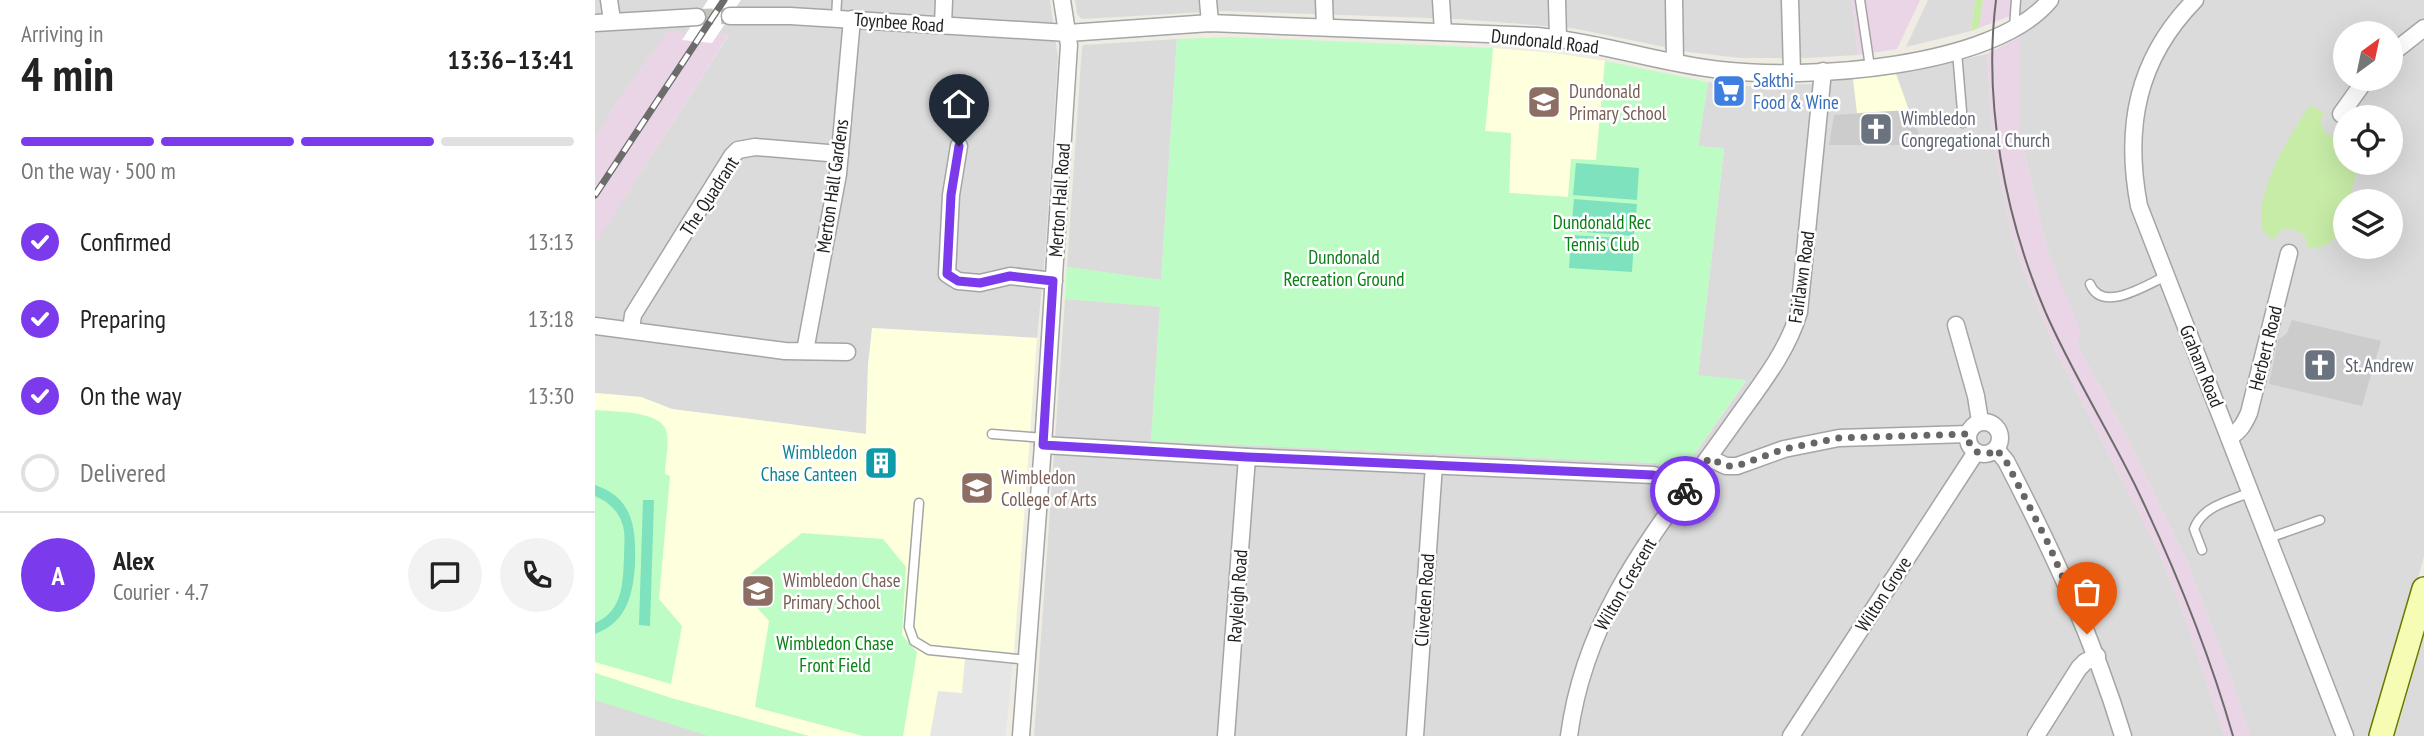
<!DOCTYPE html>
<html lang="en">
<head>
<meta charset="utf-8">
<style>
  body { margin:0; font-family:"PT Sans Narrow",sans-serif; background:#f2f2f2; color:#222; height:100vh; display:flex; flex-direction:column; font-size:26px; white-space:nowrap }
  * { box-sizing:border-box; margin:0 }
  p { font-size:23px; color:#767676 }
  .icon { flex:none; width:38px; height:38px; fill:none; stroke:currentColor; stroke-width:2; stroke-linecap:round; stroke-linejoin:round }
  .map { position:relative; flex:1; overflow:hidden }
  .side { display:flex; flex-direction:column; background:#fff; width:595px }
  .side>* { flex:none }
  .needle { width:46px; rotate:33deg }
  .fabs { position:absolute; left:1738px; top:21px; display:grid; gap:14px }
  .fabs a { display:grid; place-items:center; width:70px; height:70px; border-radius:50%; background:#fff; box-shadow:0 7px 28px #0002; font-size:35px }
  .pin { position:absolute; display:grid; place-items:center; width:60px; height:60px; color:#fff; margin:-72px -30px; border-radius:50% 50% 50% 0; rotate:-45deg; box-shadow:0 0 7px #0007 }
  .pin .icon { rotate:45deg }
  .courier { position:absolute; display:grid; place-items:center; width:70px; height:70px; margin:-35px; border:5px solid #7c3aed; border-radius:50%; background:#fff; color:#222; box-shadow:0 2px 9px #0007 }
  .overview em { font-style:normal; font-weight:700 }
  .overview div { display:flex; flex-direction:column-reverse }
  .overview { display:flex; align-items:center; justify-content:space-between; height:119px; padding:0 21px }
  h1 { font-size:46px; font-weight:700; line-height:52px }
  .bar { display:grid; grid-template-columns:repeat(4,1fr); gap:10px 7px; align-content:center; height:84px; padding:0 21px }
  .bar i { height:9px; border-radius:5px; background:#e0e0e0 }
  .bar .active { background:#7c3aed }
  .bar p { grid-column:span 4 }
  .line { display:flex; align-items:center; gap:18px; padding:0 21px; border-top:2px solid #e0e0e0 }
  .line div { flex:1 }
  .round { display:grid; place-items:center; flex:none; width:74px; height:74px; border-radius:37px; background:#f2f2f2 }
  ol { padding:0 21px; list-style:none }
  li { display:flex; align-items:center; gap:21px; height:77px }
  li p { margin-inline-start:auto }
  li .icon { padding:7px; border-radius:50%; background:#7c3aed; color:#fff; stroke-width:4 }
  li:last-child { color:#767676 }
  li i { width:38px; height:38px; border:4px solid #e0e0e0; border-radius:50% }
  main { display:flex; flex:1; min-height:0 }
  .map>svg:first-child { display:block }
  .residential { fill:#dcdbdb; fill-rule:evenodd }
  .industrial { fill:#e9d5e5 }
  .education { fill:#feffdd }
  .religious { fill:#ccc }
  .grass { fill:#c7eca7 }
  .park { fill:#befcc5 }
  .pitch { fill:#7ee2be }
  .parking { fill:#e6e6e6 }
  .pier { fill:#fff }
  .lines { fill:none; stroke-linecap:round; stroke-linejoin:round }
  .minor-tunnel { stroke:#c5c3bc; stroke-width:16; stroke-dasharray:16 8; stroke-linecap:butt }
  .service-casing { stroke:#a5a5a5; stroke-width:11 }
  .minor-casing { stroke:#a5a5a5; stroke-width:19 }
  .secondary-casing { stroke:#697900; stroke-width:26 }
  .service { stroke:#fff; stroke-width:8 }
  .minor { stroke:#fff; stroke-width:16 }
  .secondary { stroke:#f7fcb5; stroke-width:23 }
  .tram { stroke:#6c6c6c; stroke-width:2 }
  .rail-casing { stroke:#6c6c6c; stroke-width:7 }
  .rail { stroke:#fff; stroke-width:4.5; stroke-dasharray:13; stroke-linecap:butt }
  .done { stroke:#676663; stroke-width:7; stroke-dasharray:0 12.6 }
  .route { stroke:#7c3aed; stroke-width:9 }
  .labels { text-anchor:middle; stroke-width:5; stroke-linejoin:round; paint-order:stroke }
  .street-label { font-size:19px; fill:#1e1e1e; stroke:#fff }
  .shop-label { font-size:19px; fill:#366cbe; stroke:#fff; text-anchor:start }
  .education-label { font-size:19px; fill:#785e54; stroke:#fff; text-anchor:start }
  .worship-label { font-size:19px; fill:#5b616d; stroke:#fff; text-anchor:start }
  .park-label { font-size:19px; fill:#078114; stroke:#fff }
  .culture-label { font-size:19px; fill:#0d838f; stroke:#fff; text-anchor:end }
</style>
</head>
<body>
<main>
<section class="side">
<div class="overview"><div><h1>4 min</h1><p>Arriving in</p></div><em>13:36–13:41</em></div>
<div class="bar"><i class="active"></i><i class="active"></i><i class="active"></i><i></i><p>On the way · 500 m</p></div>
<ol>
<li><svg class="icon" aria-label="check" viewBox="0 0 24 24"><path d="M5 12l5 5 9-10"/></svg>Confirmed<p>13:13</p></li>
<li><svg class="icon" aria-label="check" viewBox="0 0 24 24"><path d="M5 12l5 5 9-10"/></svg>Preparing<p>13:18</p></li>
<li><svg class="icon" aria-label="check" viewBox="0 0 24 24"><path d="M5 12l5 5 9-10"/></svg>On the way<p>13:30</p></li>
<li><i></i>Delivered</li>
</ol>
<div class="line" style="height:126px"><b class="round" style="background:#7c3aed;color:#fff">A</b><div><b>Alex</b><p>Courier · 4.7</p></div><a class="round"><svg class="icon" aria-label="chat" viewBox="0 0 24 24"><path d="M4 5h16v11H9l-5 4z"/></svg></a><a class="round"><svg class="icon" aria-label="phone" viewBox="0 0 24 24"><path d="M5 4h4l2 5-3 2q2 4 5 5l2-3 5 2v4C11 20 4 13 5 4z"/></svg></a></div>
</section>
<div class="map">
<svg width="1829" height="736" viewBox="0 0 1829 736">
  <rect width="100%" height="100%" fill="#efece3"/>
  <g class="residential">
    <path d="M0,0h455l8,58 -13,197 -8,83 -164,-10 -5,37 -2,69 -194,-25 -31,-12 -46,-4v-149l134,-209 -62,-2 -49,68 -23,37z"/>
    <path d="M480,0h777l6,55 -52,3h-65l-52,-6 -117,-24 -114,-9 -235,-8 -141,8 -5,-5z"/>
    <path d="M1333,0h47l-4,31 -65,16z"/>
    <path d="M1425,0h404v556l-49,180h-125l-20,-61 -42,-111 -59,-123 -52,-97 -15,-56 -15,-39 -27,-114 -2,-62zM1750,33h46v46h-46zM1750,117h46v46h-46zM1750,201h46v46h-46z"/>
    <path d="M582,39l-16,241 -94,-13 15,-220 2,-2z"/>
    <path d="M1392,54l4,66 8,52 13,64 12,36 33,81 99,193 26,63 43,127h-1191l31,-437 95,7 -9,135 505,22 24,7 14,-15 52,-74 -48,-5 26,-227 -26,-3 10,-64 40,4 62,-2 86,-10z"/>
    <path d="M1829,635v101h-29l27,-93z"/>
    <path d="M0,700l53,15 61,21h-114z"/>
  </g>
  <g class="industrial">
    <path d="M1257,0h68l-23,49 -39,6z"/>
    <path d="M1388,0h37v12l-41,16z"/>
    <path d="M72,32l62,2 -134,211v-107l23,-37z"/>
    <path d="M1424,37l1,99 27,113 34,83 -4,12 52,97 59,123 42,111 20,61h-25l-43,-127 -26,-63 -99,-193 -33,-81 -12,-36 -13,-64 -8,-52 -4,-66z"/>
  </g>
  <g class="education">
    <path d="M898,48l61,5 51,8 -9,100 -28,36 -59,-4 2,-59 -26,-3z"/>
    <path d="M1301,74l13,36 -52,3 -4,-34z"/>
    <path d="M277,328l165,10 -23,315 -8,83h-197l-138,-38 -76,-25v-280l46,4 31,12 194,25 2,-69z"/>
  </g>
  <g class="religious">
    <path d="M1314,110l15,35h-95l5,-30z"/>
    <path d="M1697,320l89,21 -19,65 -93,-22 9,-44 9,-7z"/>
  </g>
  <g class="grass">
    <path d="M1380,0h8l-4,28 -8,3z"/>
    <path d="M1715,105l14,8 -4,7c3,11 7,16 18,18l7,-4v29h13l-8,38h-5c0,26 -7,47 -37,47 -2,-15 -10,-20 -25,-19l-11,11c-4,-4 -9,-8 -10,-13 -8,-35 29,-93 48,-122z"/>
  </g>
  <g class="park">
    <path d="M637,37l261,11 -8,83 26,2 -2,60 59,4 3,-38 25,1 9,-99 103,21 -10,64 26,2 -26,227 48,5 -60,86 -10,4 -20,-7 -505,-22 9,-134 -95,-8 2,-32 94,13 16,-241z"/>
    <path d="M0,410c18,2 64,0 71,20 4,12 -1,31 -1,44l5,2 -11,123 23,27 -11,58 -76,-22z"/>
    <path d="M207,533l81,6 23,28 -4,68 15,17 -14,84h-40l-108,-29 14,-86c-13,-16 -29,-26 -19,-47z"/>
    <path d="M0,673l76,25 138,38h-100l-114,-36z"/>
  </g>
  <g class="pitch">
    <path d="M981,163l63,5 -2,32 -64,-5z"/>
    <path d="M979,199l63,5 -3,32 -63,-5z"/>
    <path d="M976,235l63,4 -2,33 -63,-4z"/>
    <path d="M0,485c39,13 41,44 40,79 -2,31 -8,58 -40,70v-11c28,-12 28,-41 29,-67 0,-11 2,-23 -2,-33 -4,-13 -15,-22 -27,-27z"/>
    <path d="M48,500h11l-4,126 -11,-1z"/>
  </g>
  <path class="parking" d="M370,659l48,5 -7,72h-76l8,-45 24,2z"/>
  <path class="pier" d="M113,0h33l-29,43 -30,-3z"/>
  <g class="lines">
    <path class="minor-tunnel" d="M102,17l33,-1"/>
    <defs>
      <g id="service">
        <path d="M1265,0l10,67"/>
        <path d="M241,18l1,-18"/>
        <path d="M1419,28l2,-28"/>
        <path d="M1362,52l6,71"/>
        <path d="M1495,284c12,30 56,1 76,-8"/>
        <path d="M397,434l52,4"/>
        <path d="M324,503l-10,124 5,14 15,9 98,10"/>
        <path d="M1674,538l51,-18"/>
        <path d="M1607,550l-8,-21c8,-23 36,-28 57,-37"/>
      </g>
      <g id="minor">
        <path d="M14,0l3,20"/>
        <path d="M613,0l2,23"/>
        <path d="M729,0l1,27"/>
        <path d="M846,0l2,32"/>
        <path d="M962,0l1,38"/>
        <path d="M1079,0l1,62"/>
        <path d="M1195,0l2,72"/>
        <path d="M1600,0c-58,59 -71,127 -56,206l206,530"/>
        <path d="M135,16h60l278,17 142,-10 327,13c62,6 121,27 183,34 85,10 273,-1 330,-70"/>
        <path d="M0,23l102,-6"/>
        <path d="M348,25l1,-25"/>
        <path d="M1796,54l33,-26"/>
        <path d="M1746,114l25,-35"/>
        <path d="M364,146l-8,49 -4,79 11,7 22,2 30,-7 44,5"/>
        <path d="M1361,325l20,71 4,25"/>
        <path d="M0,326l190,25 62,1"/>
        <path d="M36,330l2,-15 99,-159 6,-6 17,-3 85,7"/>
        <path d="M210,351l33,-177 14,-155"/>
        <circle cx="1389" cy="438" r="16"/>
        <path d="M1635,437c10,-6 14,-13 19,-24l40,-160"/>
        <path d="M448,445l204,12 406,18 11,3 20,14"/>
        <path d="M1401,449l10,12c46,89 88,179 117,275"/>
        <path d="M1114,458l17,8h11l47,-17 55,-11 129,-4"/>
        <path d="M426,736l22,-291 26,-400 -7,-45"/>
        <path d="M631,736l21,-279"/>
        <path d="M820,736l19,-271"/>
        <path d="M974,736c17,-129 93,-212 165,-314 24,-34 53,-69 65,-110l24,-241"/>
        <path d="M1196,736l185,-284"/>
        <path d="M1441,736l43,-68 6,-6 12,-6"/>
      </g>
      <path id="secondary" d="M1786,736l43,-147"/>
    </defs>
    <use href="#service" class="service-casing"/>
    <use href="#minor" class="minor-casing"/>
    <use href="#secondary" class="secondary-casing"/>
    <use href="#service" class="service"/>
    <use href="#minor" class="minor"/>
    <use href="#secondary" class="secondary"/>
    <path class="tram" d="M1401,0c-13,102 9,217 49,311 26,60 61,115 90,174 39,81 73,164 98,251"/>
    <defs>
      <path id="rail" d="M0,195l129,-195"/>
    </defs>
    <use href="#rail" class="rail-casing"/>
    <use href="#rail" class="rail"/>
  </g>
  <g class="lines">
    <path class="done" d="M1090,491l24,-33 17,8h11l47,-17 55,-11 129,-4v7l8,11 14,1 6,-4 10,12 43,84 38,89"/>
    <path class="route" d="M364,146l-8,49 -4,79 11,7 22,2 30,-7 43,5 -10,164 204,12 406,18 11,3 21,13"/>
  </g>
  <defs>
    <symbol id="supermarket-square" viewBox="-11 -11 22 22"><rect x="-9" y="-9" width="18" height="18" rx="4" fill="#3f7fe0" stroke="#fff"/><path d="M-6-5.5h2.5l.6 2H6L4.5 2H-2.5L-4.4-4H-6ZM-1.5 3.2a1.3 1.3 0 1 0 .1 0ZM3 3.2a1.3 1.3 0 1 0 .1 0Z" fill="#fff"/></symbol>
    <symbol id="school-square" viewBox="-11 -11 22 22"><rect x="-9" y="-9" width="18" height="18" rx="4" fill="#8d6e63" stroke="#fff"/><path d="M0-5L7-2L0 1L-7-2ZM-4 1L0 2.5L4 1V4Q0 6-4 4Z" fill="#fff"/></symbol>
    <symbol id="church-square" viewBox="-11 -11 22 22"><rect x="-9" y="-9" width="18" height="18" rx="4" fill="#6b7280" stroke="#fff"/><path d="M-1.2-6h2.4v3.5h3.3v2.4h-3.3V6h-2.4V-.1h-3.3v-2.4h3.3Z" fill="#fff"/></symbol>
    <symbol id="building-square" viewBox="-11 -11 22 22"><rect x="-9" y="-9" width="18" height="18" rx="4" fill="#0f9aa8" stroke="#fff"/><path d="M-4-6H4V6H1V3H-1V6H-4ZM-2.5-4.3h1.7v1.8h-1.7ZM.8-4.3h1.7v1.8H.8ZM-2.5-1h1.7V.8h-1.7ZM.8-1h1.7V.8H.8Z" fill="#fff"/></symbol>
    <symbol id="university-square" viewBox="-11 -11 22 22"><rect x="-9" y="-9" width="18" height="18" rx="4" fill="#8d6e63" stroke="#fff"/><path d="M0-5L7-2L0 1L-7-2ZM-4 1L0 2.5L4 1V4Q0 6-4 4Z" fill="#fff"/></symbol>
  </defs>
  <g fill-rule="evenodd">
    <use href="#supermarket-square" x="1115" y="72" width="38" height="38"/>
    <use href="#school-square" x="930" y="83" width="38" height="38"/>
    <use href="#church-square" x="1262" y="110" width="38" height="38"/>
    <use href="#church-square" x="1706" y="346" width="38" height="38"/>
    <use href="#building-square" x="267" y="444" width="38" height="38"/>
    <use href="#university-square" x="363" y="469" width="38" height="38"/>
    <use href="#school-square" x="144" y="572" width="38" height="38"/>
  </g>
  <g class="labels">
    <g class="street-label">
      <text transform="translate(304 22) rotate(4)" y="7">Toynbee Road</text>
      <text transform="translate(950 41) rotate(6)" y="7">Dundonald Road</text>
      <text transform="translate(237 186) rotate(-82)" y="7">Merton Hall Gardens</text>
      <text transform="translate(114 196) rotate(-57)" y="7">The Quadrant</text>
      <text transform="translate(464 200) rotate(-86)" y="7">Merton Hall Road</text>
      <text transform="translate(1206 277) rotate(-82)" y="7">Fairlawn Road</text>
      <text transform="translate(1670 348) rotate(-76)" y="7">Herbert Road</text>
      <text transform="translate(1607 366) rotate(68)" y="7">Graham Road</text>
      <text transform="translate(1030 584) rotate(-60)" y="7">Wilton Crescent</text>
      <text transform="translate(1288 594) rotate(-57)" y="7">Wilton Grove</text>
      <text transform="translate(642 596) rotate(-86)" y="7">Rayleigh Road</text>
      <text transform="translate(829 600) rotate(-86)" y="7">Cliveden Road</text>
    </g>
    <g class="shop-label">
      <text x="1158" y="87">Sakthi<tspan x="1158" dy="22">Food &amp; Wine</tspan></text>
    </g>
    <g class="education-label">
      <text x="974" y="98">Dundonald<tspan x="974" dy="22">Primary School</tspan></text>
      <text x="406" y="484">Wimbledon<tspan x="406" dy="22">College of Arts</tspan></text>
      <text x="188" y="587">Wimbledon Chase<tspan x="188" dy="22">Primary School</tspan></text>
    </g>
    <g class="worship-label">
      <text x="1306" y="125">Wimbledon<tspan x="1306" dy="22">Congregational Church</tspan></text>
      <text x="1750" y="372">St. Andrew</text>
    </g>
    <g class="park-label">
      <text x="1007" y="229">Dundonald Rec<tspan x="1007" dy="22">Tennis Club</tspan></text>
      <text x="749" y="264">Dundonald<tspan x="749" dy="22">Recreation Ground</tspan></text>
      <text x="240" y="650">Wimbledon Chase<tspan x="240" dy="22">Front Field</tspan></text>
    </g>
    <g class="culture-label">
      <text x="262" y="459">Wimbledon<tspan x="262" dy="22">Chase Canteen</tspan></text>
    </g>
  </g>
</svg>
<div class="fabs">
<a><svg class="needle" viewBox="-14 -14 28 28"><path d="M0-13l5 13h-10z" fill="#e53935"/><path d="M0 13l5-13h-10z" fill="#767676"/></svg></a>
<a><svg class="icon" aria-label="locate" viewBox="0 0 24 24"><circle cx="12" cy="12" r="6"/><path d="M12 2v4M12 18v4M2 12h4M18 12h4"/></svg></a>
<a><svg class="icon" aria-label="layers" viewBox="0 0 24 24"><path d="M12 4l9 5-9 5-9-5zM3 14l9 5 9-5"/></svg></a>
</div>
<div class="pin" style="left:1492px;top:634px;background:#ea580c"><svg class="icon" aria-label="bag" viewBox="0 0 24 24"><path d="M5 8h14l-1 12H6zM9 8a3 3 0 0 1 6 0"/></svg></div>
<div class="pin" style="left:364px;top:146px;background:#1f2937"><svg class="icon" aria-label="home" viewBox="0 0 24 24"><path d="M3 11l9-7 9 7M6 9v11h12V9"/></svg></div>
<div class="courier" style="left:1090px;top:491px"><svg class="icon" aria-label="bike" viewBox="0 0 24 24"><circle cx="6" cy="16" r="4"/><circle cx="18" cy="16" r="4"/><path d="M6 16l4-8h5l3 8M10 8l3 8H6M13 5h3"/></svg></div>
</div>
</main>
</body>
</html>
